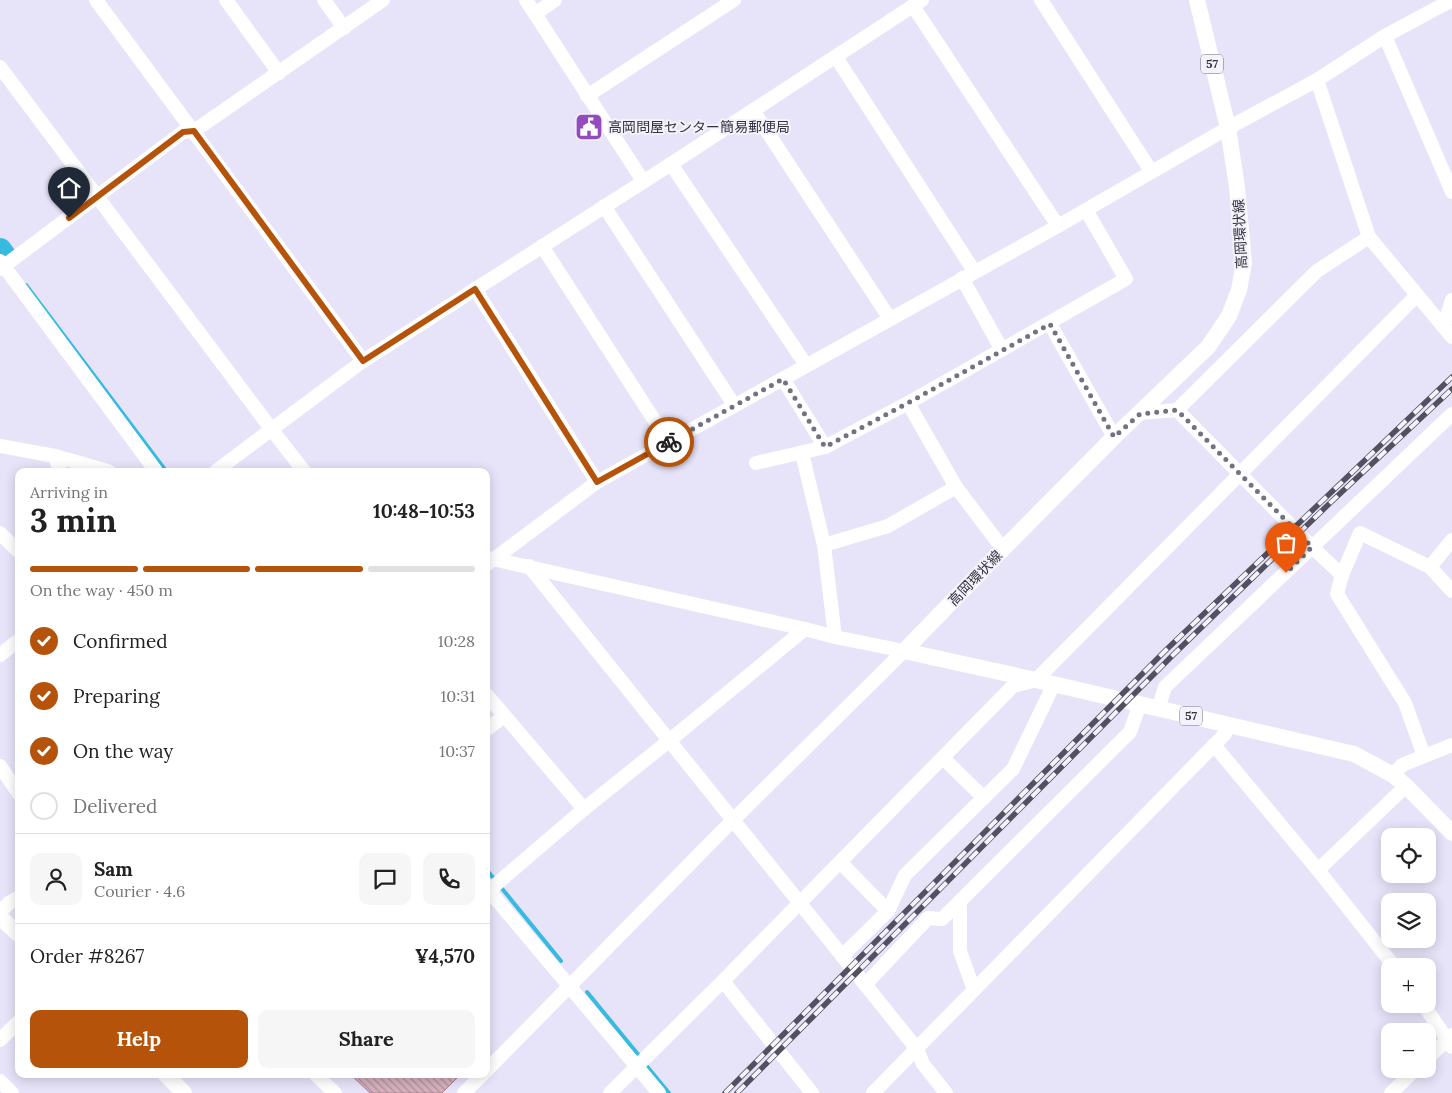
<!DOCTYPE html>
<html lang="en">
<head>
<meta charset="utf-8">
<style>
  body { margin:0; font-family:Lora,"Noto Sans JP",serif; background:#f6f6f6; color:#222; height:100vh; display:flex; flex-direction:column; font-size:19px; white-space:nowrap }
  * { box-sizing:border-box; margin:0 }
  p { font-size:16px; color:#767676 }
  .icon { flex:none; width:28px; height:28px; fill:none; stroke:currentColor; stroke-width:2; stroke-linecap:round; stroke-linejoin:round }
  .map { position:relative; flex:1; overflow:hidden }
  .details { position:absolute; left:15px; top:468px; width:475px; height:610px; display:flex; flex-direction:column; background:#fff; border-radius:10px; box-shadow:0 2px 12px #0003 }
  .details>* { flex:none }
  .controls { position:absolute; left:1381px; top:828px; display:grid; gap:10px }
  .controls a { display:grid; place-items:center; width:55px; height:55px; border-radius:10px; background:#fff; box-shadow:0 2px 12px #0003; font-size:25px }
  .pin { position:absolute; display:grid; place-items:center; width:42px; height:42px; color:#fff; margin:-51px -21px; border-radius:50% 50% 50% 0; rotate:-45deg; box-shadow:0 0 5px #0007 }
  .pin .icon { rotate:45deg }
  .courier { position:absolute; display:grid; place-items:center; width:50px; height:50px; margin:-25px; border:4px solid #b45309; border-radius:50%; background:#fff; color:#222; box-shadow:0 1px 6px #0007 }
  .headline em { font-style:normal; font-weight:700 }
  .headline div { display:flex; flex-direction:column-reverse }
  .headline { display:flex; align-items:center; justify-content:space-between; height:85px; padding:0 15px }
  h1 { font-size:32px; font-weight:700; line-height:38px }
  .bar { display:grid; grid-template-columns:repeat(4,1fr); gap:8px 5px; align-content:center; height:60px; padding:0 15px }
  .bar i { height:6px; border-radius:4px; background:#e0e0e0 }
  .bar .on { background:#b45309 }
  .bar p { grid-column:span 4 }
  .line { display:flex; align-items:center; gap:12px; padding:0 15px; border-top:1px solid #e0e0e0 }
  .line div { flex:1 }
  .round { display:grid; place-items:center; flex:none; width:52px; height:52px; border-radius:10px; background:#f6f6f6 }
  ol { padding:0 15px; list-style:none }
  li { display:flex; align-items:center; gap:15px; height:55px }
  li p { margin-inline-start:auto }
  li .icon { padding:5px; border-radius:50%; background:#b45309; color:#fff; stroke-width:4 }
  li:last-child { color:#767676 }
  li i { width:28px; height:28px; border:2px solid #e0e0e0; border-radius:50% }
  .primary-button { display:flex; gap:10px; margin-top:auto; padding:10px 15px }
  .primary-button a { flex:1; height:58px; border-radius:10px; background:#b45309; color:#fff; font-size:20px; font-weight:700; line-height:58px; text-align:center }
  .primary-button a+a { background:#f6f6f6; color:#222 }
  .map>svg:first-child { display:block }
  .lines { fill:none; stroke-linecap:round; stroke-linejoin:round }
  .stream { stroke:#36bae0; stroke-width:4 }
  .river { stroke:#36bae0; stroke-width:24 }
  .building { fill:url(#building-back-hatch); stroke:#a7828e }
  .minor { stroke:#fff; stroke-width:14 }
  .major { stroke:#fff; stroke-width:16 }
  .rail-casing { stroke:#535160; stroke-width:5.5 }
  .rail { stroke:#f4f3fb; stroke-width:4; stroke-dasharray:11; stroke-linecap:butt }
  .done { stroke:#737182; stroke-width:5; stroke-dasharray:0 9 }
  .route { stroke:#b45309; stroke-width:6 }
  .labels { text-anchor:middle; stroke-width:4; stroke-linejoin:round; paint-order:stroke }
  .shield { fill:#f4f3fb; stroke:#6e6d79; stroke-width:1 }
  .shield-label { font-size:12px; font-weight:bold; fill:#353341 }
  .poi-label { font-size:14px; fill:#353341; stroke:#f4f3fb; text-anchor:start }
  .street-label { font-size:14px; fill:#353341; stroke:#f4f3fb }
</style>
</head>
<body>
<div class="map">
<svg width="1452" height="1093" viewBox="0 0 1452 1093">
  <defs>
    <pattern id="building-back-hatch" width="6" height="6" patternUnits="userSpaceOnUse" patternTransform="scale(1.25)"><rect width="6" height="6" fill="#d7b0bd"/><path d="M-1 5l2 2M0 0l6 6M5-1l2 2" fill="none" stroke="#af909b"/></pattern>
  </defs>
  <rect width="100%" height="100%" fill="#e7e4fa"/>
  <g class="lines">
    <g class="stream">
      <path d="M26,285l140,186"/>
      <path d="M486,869l75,92"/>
      <path d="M587,992l54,66"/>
      <path d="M645,1064l24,29"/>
    </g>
    <path class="river" d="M0,250l5,7"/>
  </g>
  <path class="building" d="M350,1074h111l-19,19h-72z"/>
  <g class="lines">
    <g class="minor">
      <path d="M96,0l267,361"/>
      <path d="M226,0l53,73"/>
      <path d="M324,0l20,28"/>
      <path d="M526,0l117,181"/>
      <path d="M1041,0l110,171"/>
      <path d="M913,6l145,220"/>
      <path d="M535,14l20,-14"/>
      <path d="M1385,36l67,156"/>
      <path d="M836,57l138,214"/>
      <path d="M0,67l272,363 32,41"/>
      <path d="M1317,80l52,157 83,100"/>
      <path d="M587,96l147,-96"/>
      <path d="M753,110l137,209"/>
      <path d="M671,164l135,201"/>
      <path d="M604,206l130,199"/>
      <path d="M542,246l127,197"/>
      <path d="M0,261l156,210"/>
      <path d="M0,269l183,-137 11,-1 189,-131"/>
      <path d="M962,278l40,72"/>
      <path d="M475,289l122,193"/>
      <path d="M1050,324l64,113"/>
      <path d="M1444,325l8,-25"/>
      <path d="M783,379l42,68"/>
      <path d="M908,403l48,84 47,62"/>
      <path d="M1177,410l135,137 30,28 18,-42 70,34 22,-27"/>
      <path d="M1140,413l37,-3 140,-139 52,-34"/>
      <path d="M0,446l55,10 53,15"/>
      <path d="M802,453l22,92 11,92"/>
      <path d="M55,456l5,15"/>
      <path d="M756,463l69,-16 83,-44 218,-124 -40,-69"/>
      <path d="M216,471l147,-110 308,-197 251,-164"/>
      <path d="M0,533l19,19"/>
      <path d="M824,545l64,-19 68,-39"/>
      <path d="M488,558l317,71 30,8 69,14"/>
      <path d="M486,565l111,-83 461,-256 170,-98 89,-48 68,-44 67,-36"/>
      <path d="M529,566c130,161 258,322 388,483l6,15 23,29"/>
      <path d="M1430,567l22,24"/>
      <path d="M1342,575l-5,19 68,109 19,53"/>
      <path d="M0,655l19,-15"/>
      <path d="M486,694l98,115"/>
      <path d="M1158,709l7,-22 287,-273"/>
      <path d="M486,730l18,-14"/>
      <path d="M1214,745l104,125 76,96"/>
      <path d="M943,758l41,40"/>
      <path d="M0,766l19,28"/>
      <path d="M1393,775l9,-10 50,-20"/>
      <path d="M840,862l48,49"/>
      <path d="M1318,870l88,-84"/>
      <path d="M486,887l173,206"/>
      <path d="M486,893l98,-84 86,-69 135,-111"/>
      <path d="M960,901v50l14,39"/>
      <path d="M0,912l9,-9 10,-6"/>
      <path d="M842,956l46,-45 17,-36 108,-106 41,-85"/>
      <path d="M723,981l89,112"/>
      <path d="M865,985l63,-67 14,1 188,-187 10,-28"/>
      <path d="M1423,1004l29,43"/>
      <path d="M0,1040l19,-19"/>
      <path d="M1428,1058l24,-23"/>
      <path d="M486,1071l247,-251 171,-169"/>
      <path d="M315,1074l20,19"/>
      <path d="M0,1081l12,12"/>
      <path d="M464,1093l19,-19"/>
      <path d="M610,1093l113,-112 290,-295 23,-6 381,-385"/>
      <path d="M873,1093l352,-359 2,-9"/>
      <path d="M1391,1093l25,-24"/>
    </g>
    <g class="major">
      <path d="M904,651l99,-102 111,-112 94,-90 21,-31 10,-26 5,-27 -7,-76 -9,-59 -31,-128"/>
      <path d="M904,651l132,29 318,74 39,21 13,11 46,47"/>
      <path d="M0,917l19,18"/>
      <path d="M165,1074l19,19"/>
    </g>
    <defs>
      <g id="rail">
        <path d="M725,1093l442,-444 285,-272"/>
        <path d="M737,1093l437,-439 156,-151 122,-114"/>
      </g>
    </defs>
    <use href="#rail" class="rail-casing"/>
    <use href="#rail" class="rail"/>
  </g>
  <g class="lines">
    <path class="done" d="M669,442l114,-63 42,68 83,-44 142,-79 64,113 26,-23 37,-4 135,137 -26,26"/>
    <path class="route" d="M69,218l114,-86 11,-1 169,230 112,-72 122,193 72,-40"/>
  </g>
  <defs>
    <symbol id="civic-square" viewBox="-11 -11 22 22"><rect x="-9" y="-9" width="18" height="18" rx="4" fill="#944bbe" stroke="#f4f3fb"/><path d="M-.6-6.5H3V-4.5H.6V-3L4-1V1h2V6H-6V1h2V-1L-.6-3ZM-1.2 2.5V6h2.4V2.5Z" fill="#fff"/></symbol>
  </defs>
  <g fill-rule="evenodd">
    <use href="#civic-square" x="573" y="111" width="32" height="32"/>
  </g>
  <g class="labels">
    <g class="shield">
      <rect x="1201" y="54.5" width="22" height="19" rx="4"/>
      <rect x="1180" y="706.5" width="22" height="19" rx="4"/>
    </g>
    <g class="shield-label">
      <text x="1212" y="68">57</text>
      <text x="1191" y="720">57</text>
    </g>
    <g class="poi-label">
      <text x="608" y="132">高岡問屋センター簡易郵便局</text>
    </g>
    <g class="street-label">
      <text transform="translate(1240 234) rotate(-93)" y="5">高岡環状線</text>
      <text transform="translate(975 578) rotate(-46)" y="5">高岡環状線</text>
    </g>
  </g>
</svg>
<div class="controls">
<a><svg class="icon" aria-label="locate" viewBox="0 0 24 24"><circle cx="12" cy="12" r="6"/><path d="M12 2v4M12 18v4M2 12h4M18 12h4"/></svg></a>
<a><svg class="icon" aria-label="layers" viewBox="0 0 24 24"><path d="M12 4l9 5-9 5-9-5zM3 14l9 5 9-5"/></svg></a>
<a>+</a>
<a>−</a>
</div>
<div class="pin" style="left:1286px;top:573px;background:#ea580c"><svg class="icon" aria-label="bag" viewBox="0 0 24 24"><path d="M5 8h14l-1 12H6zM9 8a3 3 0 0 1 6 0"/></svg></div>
<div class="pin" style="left:69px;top:218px;background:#1f2937"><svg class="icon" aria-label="home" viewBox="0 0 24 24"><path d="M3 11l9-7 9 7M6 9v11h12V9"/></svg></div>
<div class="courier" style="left:669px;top:442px"><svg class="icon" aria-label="bike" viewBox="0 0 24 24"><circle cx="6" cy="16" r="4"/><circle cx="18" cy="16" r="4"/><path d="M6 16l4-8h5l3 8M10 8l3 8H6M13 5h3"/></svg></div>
<section class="details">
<div class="headline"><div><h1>3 min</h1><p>Arriving in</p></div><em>10:48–10:53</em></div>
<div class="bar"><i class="on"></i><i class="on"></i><i class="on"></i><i></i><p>On the way · 450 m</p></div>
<ol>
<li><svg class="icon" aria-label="check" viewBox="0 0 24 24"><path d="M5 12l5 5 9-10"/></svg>Confirmed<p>10:28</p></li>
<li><svg class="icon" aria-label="check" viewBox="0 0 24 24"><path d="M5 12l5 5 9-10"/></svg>Preparing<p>10:31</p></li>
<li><svg class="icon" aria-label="check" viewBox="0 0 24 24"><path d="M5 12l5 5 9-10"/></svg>On the way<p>10:37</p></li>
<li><i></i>Delivered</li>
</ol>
<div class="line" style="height:90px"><a class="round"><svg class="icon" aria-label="person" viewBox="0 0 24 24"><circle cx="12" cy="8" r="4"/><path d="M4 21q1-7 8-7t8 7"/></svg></a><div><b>Sam</b><p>Courier · 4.6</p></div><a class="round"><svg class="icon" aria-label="chat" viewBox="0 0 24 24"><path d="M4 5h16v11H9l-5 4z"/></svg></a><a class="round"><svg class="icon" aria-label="phone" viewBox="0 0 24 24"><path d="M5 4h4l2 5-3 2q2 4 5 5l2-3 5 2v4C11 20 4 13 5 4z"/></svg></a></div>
<div class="line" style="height:65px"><div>Order #8267</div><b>¥4,570</b></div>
<div class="primary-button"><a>Help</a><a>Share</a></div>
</section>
</div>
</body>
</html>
